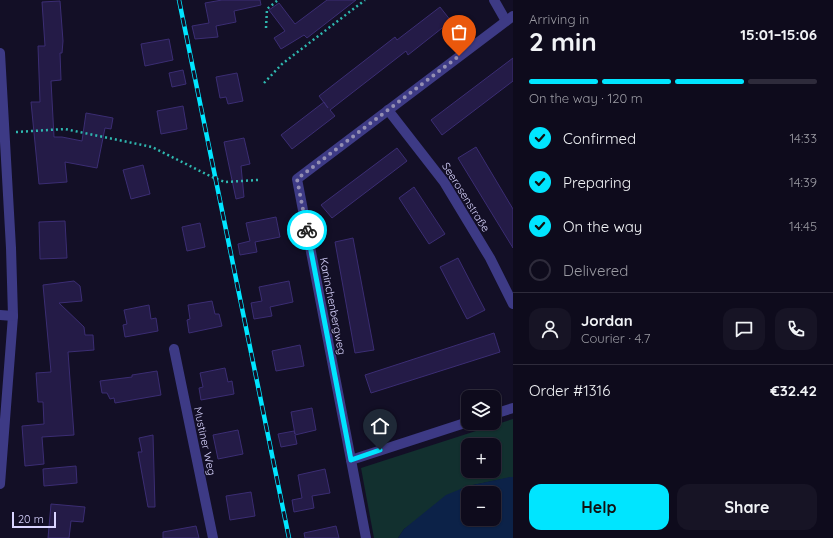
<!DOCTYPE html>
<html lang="en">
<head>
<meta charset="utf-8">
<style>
  body { margin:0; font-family:Quicksand,sans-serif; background:#171425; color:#f1f3f6; height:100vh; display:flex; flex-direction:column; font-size:15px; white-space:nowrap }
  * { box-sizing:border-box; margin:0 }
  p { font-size:13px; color:#9b9ba3 }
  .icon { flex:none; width:22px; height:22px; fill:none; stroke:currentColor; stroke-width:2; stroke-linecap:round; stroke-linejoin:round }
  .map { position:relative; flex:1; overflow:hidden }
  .drawer { display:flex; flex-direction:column; background:#0e0b1c; width:320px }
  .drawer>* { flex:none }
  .fabs { position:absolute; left:461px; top:390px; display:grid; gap:8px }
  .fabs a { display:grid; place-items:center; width:40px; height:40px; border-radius:8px; background:#0e0b1c; box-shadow:0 1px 3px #0004,0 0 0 1px #2e2b3b; font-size:20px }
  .scale { position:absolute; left:12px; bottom:10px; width:44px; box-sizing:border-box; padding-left:4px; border:2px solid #d9d4ff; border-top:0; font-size:11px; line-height:14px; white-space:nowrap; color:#d9d4ff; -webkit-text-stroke:3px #130f26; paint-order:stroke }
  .pin { position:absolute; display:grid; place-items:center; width:34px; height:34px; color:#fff; margin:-41px -17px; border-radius:50% 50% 50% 0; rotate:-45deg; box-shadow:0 0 4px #0007 }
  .pin .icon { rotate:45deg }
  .courier { position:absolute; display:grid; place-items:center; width:40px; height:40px; margin:-20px; border:3px solid #00e5ff; border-radius:50%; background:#fff; color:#222; box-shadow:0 1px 5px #0007 }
  .overview em { font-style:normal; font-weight:700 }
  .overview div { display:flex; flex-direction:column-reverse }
  .overview { display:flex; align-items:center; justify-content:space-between; height:68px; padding:0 16px }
  h1 { font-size:26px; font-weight:700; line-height:30px }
  .bar { display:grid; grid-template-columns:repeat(4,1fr); gap:6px 4px; align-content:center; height:48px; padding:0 16px }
  .bar i { height:5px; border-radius:3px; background:#2e2b3b }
  .bar .active { background:#00e5ff }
  .bar p { grid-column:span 4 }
  .line { display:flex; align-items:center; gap:10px; padding:0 16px; border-top:1px solid #2e2b3b }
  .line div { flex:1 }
  .round { display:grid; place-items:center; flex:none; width:42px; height:42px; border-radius:12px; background:#171425 }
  ol { padding:0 16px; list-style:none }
  li { display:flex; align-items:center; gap:12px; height:44px }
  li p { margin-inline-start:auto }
  li .icon { padding:4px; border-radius:50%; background:#00e5ff; color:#111; stroke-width:4 }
  li:last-child { color:#9b9ba3 }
  li i { width:22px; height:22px; border:2px solid #2e2b3b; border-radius:50% }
  .primary-button { display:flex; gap:8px; margin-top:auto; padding:8px 16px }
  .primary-button a { flex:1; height:46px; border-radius:12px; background:#00e5ff; color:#111; font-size:16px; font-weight:700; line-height:46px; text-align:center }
  .primary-button a+a { background:#171425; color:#f1f3f6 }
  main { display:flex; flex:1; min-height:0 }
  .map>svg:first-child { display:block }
  .green { fill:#12302f; fill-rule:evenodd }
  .water { fill:#0c2248; fill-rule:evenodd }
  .building { fill:#241b47; stroke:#3b2d73 }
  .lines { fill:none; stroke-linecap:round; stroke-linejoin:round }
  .path { stroke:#2fb8b0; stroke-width:2.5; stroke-dasharray:2 3; stroke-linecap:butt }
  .minor { stroke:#3d3a85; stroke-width:10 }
  .rail-casing { stroke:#00e5ff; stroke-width:4.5 }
  .rail { stroke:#130f26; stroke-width:3; stroke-dasharray:9; stroke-linecap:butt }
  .done { stroke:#948fb3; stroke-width:4; stroke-dasharray:0 7.2 }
  .route { stroke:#00e5ff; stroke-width:5 }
  .labels { text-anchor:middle; stroke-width:3; stroke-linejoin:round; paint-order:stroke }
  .street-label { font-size:11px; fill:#d9d4ff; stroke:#130f26 }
</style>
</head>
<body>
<main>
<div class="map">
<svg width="513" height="538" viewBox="0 0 513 538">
  <rect width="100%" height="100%" fill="#130f26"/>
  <path class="green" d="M513,419v58l-45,9 -64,43 -6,9h-24l-13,-70zM468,445h26v26h-26z"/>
  <path class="water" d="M510,477h3v61h-115l6,-9 42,-34 22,-9zM468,493h26v26h-26z"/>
  <g class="building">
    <path d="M222,0h38l1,5 -27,6 2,11 -20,4 2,11 -23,2 -3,-13 17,-3 -4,-20z"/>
    <path d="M327,0h29l-49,38 -3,-3 -23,14 -7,-11 11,-7 -16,-21 10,-7 16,21z"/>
    <path d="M60,1l3,40 -1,12h-2l1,27 -10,1 3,56h8l20,4 4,-28 27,5 -2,11 -6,-1 -8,40 -32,-6 2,20 -28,2 -8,-82h9l-2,-56h7l-3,-44z"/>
    <path d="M440,7l11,14 -43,34 -2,-4 -76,59 5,6 -43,33 -11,-14 43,-33 4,6 -9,-12 76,-59 2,3z"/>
    <path d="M169,39l4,21 -28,6 -4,-22z"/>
    <path d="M513,58v23l-71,54 -11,-15z"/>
    <path d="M183,70l3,14 -14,3 -3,-14z"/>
    <path d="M237,73l6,28 -15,3 -2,-7 -6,1 -4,-21z"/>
    <path d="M183,106l4,23 -26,5 -4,-23z"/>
    <path d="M244,138l6,26 -9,2 3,31 -8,2 -12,-57z"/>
    <path d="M476,147l37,62v39l-55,-90z"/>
    <path d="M397,148l10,13 -75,57 -11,-13z"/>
    <path d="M143,165l7,29 -19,5 -8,-29z"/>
    <path d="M414,187l31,47 -16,10 -30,-46z"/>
    <path d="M276,217l4,20 -25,5 2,10 -17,3 -2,-11 12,-3 -4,-18z"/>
    <path d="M65,221l2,37 -27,1 -1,-37z"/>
    <path d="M200,223l5,24 -18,4 -5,-24z"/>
    <path d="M353,238l21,112 -19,3 -20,-111z"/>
    <path d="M458,258l27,52 -18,9 -27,-52z"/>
    <path d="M74,281l6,5 2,15 -23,2 25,24 1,8h8l1,15 -26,2 6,83 -32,2 2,27 -19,2 -3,-40 22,-2 -1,-22h-5l-2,-29 15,-1 -8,-87z"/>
    <path d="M289,281l4,21 -23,5 2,9 -18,3 -3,-16 11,-2 -3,-14z"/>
    <path d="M212,301l3,13h4l3,12 -33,7 -2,-13 3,-1 -2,-14z"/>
    <path d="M149,305l2,14 5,-1 2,13 -33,6 -2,-12 4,-1 -3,-14z"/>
    <path d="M494,333l6,19 -129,41 -6,-18z"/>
    <path d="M300,345l4,21 -28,5 -4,-20z"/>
    <path d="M225,368l3,14 4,-1 2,13 -33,6 -2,-12 4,-1 -3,-14z"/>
    <path d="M157,371l4,24 -46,8 -1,-5 -4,1 -3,-6h-5l-2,-12 32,-4v-2z"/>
    <path d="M312,408l4,22 -21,5 2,9 -16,3 -3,-13 16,-3 1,3 -4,-22z"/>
    <path d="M238,430l5,24 -25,5 -5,-24z"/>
    <path d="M153,435l2,72h-7l-10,-55h4l-3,-14z"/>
    <path d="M76,466l1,17 -33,3 -1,-17z"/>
    <path d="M325,469l5,24 -18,3 2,12 -20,4 -2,-12 10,-2 -4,-23z"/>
    <path d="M251,492l4,24 -25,4 -4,-24z"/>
    <path d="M51,504l34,3 -2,15 -12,-1 -2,17h-21z"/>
    <path d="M196,526l3,12h-36v-6z"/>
    <path d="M336,526l3,12h-34l-1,-5z"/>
  </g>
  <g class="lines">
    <g class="path">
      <path d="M266,28l1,-19 11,-9"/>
      <path d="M264,83l18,-19 83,-64"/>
      <path d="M16,132l49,-3 87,18 62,31 11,4 33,-2"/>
    </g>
    <g class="minor">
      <path d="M494,0l12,21"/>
      <path d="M0,53l11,195 2,68 -13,168"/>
      <path d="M388,110l56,72 46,76 23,46"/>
      <path d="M0,315l13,1"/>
      <path d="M174,349l39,189"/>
      <path d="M494,414l19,-6"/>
      <path d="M351,460l117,-38"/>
      <path d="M366,538l-69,-359 216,-163"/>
    </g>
    <defs>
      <path id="rail" d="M179,0l110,538"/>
    </defs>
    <use href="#rail" class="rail-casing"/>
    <use href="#rail" class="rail"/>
  </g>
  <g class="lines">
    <path class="done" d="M307,230l-10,-51 162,-123"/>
    <path class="route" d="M307,230l44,230 29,-10"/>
  </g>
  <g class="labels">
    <g class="street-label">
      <text transform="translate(466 197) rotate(58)" y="4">Seerosenstraße</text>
      <text transform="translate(333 306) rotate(79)" y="4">Kaninchenbergweg</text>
      <text transform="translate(205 441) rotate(78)" y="4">Mustiner Weg</text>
    </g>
  </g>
</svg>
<div class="fabs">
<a><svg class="icon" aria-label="layers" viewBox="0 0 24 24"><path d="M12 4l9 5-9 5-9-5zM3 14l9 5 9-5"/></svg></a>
<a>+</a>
<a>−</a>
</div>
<div class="scale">20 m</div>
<div class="pin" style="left:459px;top:56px;background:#ea580c"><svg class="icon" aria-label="bag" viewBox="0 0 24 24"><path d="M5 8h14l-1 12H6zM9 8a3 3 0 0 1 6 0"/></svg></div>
<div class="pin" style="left:380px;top:450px;background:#1f2937"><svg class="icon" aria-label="home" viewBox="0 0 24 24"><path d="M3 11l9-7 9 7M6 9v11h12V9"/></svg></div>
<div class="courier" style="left:307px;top:230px"><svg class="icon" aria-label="bike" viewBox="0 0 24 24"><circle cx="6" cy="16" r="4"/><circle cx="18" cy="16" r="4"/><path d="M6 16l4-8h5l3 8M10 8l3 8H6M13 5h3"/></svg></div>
</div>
<section class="drawer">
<div class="overview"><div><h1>2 min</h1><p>Arriving in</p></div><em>15:01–15:06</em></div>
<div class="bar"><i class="active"></i><i class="active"></i><i class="active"></i><i></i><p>On the way · 120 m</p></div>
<ol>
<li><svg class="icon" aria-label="check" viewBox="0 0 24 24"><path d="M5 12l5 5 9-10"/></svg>Confirmed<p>14:33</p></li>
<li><svg class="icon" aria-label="check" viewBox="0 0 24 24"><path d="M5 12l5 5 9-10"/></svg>Preparing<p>14:39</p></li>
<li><svg class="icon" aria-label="check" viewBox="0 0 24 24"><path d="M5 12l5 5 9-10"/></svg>On the way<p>14:45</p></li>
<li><i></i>Delivered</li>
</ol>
<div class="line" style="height:72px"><a class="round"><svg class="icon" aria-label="person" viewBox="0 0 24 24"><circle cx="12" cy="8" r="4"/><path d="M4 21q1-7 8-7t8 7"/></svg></a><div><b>Jordan</b><p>Courier · 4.7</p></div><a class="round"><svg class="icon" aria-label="chat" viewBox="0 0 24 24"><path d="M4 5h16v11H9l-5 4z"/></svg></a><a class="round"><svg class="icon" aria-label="phone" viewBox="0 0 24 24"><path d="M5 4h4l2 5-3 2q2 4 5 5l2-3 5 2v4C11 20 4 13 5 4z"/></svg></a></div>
<div class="line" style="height:52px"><div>Order #1316</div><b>€32.42</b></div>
<div class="primary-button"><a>Help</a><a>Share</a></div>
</section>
</main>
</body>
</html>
